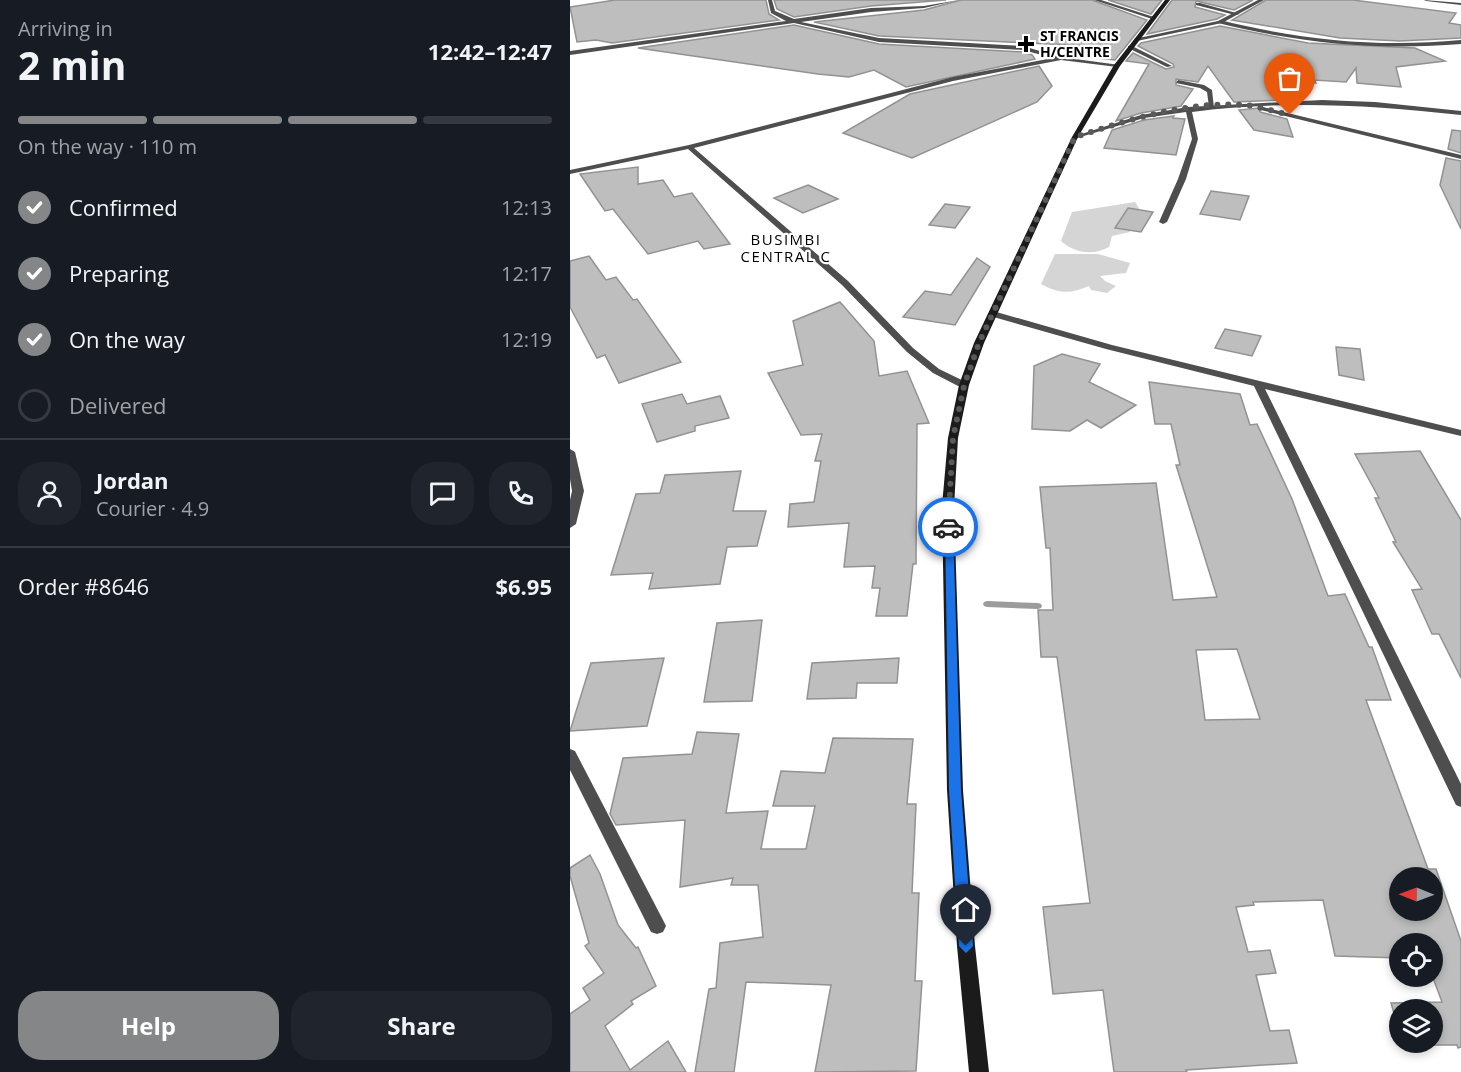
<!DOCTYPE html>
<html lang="en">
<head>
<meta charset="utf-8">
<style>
  body { margin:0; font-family:"Open Sans",sans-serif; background:#20242c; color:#f1f3f6; height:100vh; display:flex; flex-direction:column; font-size:22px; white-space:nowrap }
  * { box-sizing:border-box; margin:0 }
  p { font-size:20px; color:#9ea1a6 }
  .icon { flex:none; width:33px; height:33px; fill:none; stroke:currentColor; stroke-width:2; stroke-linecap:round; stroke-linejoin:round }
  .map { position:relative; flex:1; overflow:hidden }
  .drawer { display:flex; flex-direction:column; background:#171b24; width:570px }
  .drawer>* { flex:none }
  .needle { width:39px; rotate:271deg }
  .fabs { position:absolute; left:819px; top:867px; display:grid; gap:12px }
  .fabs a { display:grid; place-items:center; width:54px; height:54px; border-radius:50%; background:#171b24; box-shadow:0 3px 9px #0003; font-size:30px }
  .pin { position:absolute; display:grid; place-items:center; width:51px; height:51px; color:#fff; margin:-62px -26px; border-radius:50% 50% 50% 0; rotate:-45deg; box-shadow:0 0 6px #0007 }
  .pin .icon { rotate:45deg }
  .courier { position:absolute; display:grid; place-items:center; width:60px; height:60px; margin:-30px; border:4px solid #1a73e8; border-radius:50%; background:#fff; color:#222; box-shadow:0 2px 8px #0007 }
  .summary em { font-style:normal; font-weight:700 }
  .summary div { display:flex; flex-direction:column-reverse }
  .summary { display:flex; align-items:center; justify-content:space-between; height:102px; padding:0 18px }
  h1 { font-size:39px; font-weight:700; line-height:45px }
  .bar { display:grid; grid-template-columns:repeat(4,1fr); gap:9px 6px; align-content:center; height:72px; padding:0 18px }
  .bar i { height:8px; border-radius:4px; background:#363941 }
  .bar .active { background:#858687 }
  .bar p { grid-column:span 4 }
  .line { display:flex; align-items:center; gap:15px; padding:0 18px; border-top:2px solid #363941 }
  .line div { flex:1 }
  .round { display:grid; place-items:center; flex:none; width:63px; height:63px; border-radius:24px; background:#20242c }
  ol { padding:0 18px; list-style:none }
  li { display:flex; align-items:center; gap:18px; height:66px }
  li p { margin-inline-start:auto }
  li .icon { padding:6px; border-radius:50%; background:#858687; color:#fff; stroke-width:4 }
  li:last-child { color:#9ea1a6 }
  li i { width:33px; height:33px; border:3px solid #363941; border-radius:50% }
  .cta { display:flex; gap:12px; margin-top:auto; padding:12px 18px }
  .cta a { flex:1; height:69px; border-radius:24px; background:#858687; color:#fff; font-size:24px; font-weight:700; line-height:69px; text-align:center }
  .cta a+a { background:#20242c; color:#f1f3f6 }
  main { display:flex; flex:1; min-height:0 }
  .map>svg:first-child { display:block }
  .green { fill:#d5d5d5 }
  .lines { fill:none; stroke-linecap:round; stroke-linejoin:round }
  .stream { fill:#9c9c9c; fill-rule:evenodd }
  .building { fill:#bebebe; stroke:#929292; stroke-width:1.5; fill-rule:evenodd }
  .service { fill:#4e4e4e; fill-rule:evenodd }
  .minor { fill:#4e4e4e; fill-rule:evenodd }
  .tertiary { fill:#4e4e4e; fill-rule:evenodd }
  .secondary { fill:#1b1b1b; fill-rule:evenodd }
  .route { fill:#1a73e8 }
  .done { stroke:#595959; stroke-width:6; stroke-dasharray:0 10.8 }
  .poi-dot { fill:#000; stroke:#fff; stroke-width:2 }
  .labels { text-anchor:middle; stroke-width:4.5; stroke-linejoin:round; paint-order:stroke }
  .far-poi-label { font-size:14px; font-weight:bold; fill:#000; stroke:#fff; text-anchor:start }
  .far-quarter-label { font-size:15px; letter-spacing:1.5px; fill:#000; stroke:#fff }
</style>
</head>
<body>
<main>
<section class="drawer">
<div class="summary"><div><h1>2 min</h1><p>Arriving in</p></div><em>12:42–12:47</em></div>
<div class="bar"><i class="active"></i><i class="active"></i><i class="active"></i><i></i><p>On the way · 110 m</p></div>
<ol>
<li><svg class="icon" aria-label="check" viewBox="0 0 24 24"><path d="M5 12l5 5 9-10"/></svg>Confirmed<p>12:13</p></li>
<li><svg class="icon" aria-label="check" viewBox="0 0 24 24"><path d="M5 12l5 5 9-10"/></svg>Preparing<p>12:17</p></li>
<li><svg class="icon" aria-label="check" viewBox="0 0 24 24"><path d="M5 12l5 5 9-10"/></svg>On the way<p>12:19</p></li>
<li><i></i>Delivered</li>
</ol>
<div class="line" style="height:108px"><a class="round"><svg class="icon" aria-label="person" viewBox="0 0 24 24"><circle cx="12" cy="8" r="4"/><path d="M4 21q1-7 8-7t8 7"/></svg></a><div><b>Jordan</b><p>Courier · 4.9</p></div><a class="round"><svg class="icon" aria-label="chat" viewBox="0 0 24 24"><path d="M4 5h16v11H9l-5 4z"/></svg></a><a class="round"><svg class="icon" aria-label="phone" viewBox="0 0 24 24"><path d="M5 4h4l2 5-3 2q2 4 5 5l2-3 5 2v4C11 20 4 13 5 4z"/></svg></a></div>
<div class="line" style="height:78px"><div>Order #8646</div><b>$6.95</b></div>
<div class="cta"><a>Help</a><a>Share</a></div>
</section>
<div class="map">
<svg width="891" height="1072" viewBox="0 0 891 1072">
  <rect width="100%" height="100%" fill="#fff"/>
  <g class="green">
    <path d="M565,202l5,8 -14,4 4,18 -18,4 -3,11c-16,9 -35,6 -48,-6l11,-29z"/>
    <path d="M485,254h43l32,9 -4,10 -26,3 5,5 11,5 -9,7 -16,-3 -2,-4c-19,8 -30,8 -48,-2z"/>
  </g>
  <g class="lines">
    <path class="stream" d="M417,601l51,2 3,1 1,2 -1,2 -3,1 -51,-2 -3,-1 -1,-2 1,-2z"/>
  </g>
  <g class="building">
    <path d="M45,0h151l3,14 10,6 -167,23 -16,-3 -19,2 -7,-35z"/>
    <path d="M204,0h172l-75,6 -77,11 -17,-8z"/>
    <path d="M391,0h131l55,20 -32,40 -27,-3 3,-11 -212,-10 -65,-14 110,-12z"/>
    <path d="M538,0h54l-11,14z"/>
    <path d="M602,0h81l-19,10 -38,-9 -1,6 30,8 -8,4 -70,15z"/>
    <path d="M696,0h87l103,13 -7,10 12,2v13l-61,3 -60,-3 -108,-18z"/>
    <path d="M224,25l85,19 144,8 9,3 3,4 -129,28 -32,-17 -25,7 -31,-3 -180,-26z"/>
    <path d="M650,26l88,17 107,5 30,13 -49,6 5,20 -44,-4 -1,-15 -10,14 -32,-2 2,3 -36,-1 4,6h-6l3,12 -47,2 -26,-36 -10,16 -22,-3v6l17,4 -12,17 -40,7 -25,8 33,-57 -23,-3 7,-8 33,16 8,-2 -1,-3 -35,-18 3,-3z"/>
    <path d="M469,66l13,20 -15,16 -125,56 -69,-25 67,-39z"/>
    <path d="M689,108l1,4 27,7 6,18 -39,-7 -15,-20z"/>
    <path d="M604,116l-1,2 12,1 -9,36 -72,-7 8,-18 32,-10z"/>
    <path d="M882,130l9,1v22l-13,-4z"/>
    <path d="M876,158l15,3v68l-21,-44z"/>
    <path d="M68,167v17l25,-4 11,17 18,-4 38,51 -26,5 -6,-8 -50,13 -35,-45 -8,2 -25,-37z"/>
    <path d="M238,185l30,14 -35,14 -29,-15z"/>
    <path d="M641,191l38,5 -9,24 -40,-6z"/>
    <path d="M375,204l25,3 -15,21 -26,-3z"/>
    <path d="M558,208l25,4 -12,20 -26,-4z"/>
    <path d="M19,256l17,24 10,-3 17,23 4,-1 44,63 -62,21 -14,-28 -8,3 -27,-51v-46z"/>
    <path d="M407,258l13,9 -35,58 -52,-8 22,-26 26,4z"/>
    <path d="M270,302l34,39 5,35 28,-5 22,52 -12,1 -1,140h-3l-6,52h-31l4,-28h-8l3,-22 -31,1 5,-44 -61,4 2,-23 24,-2 7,-41h-6l7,-27 -21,1 -33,-62 35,-8 -10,-44z"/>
    <path d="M655,329l36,7 -9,20 -37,-8z"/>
    <path d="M766,347l24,2 4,31 -25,-5z"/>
    <path d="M492,354l38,10 -11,18 47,23 -35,23 -14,-8 -17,11 -38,-2 2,-63z"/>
    <path d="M579,382l91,12 10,31 7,-1 35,75 36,97 17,-2 24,53h3l19,53h-25l62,169h8l25,72v106l-3,1 -1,-3h-54l-1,-3h30v-32h-32v24l-9,-31 51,-1 -10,-27v-31h-32v14l-65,-2 -12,-56 -70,2 1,3 -18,2 12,45 22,-2 6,23 -20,2 14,56 19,-1 8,33 -111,7 1,2h-73l-11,-82 -50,4 -10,-87 47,-4 -33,-246h-16l-3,-47h15l-3,-62h-4l-6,-61 116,-4 17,117 44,-3 -41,-132h4l-9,-41h-16zM667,649l23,70 -55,1 -9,-70zM830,878h32v32h-32z"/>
    <path d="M112,394l5,10 33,-8 9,22 -34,8v5l-38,11 -15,-38z"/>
    <path d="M850,451l41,69v158l-22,-44h-7l-20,-44 10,-1 -29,-47h3l-21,-44h4l-24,-44z"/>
    <path d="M171,471l-8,40h33l-9,35 -30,1 -7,37 -71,5 4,-16 -42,2 25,-81 24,-1 5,-18z"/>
    <path d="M192,620l-10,81 -48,1 13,-79z"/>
    <path d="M94,658l-17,68 -77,5 21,-68z"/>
    <path d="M329,658l-2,25h-40l-1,15 -49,1 5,-36z"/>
    <path d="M127,732l42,2 -13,79 42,-2 -7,38h45l9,-43h-42l8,-35 44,2 8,-35 80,1 -6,65h9l-4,89h7l-4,88h7l-6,90 -101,1 16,-87 -85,-3 -12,90h-39l14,-83 7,-1 4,-45 43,-6 -5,-52h-27l2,-7 -53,9 5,-67 -69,5 -6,-11 13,-56 69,-4z"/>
    <path d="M20,855l10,19 18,51 18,23 2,-1 18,39 -25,15 2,3 -28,22 25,44 38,-29 18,31h-116v-58l20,-14 -7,-12 21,-15 -19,-27 4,-3 -19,-67v-8z"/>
  </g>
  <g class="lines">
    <g class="service">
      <path d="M626,3h4l40,11 -5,1 -39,-10z"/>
      <path d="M558,46h4l40,20 -5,1 -39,-19z"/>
      <path d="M608,80l26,5 8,5 2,18 -5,-1 -2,-15 -7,-4 -24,-5z"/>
      <path d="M0,749l5,2 88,169 3,6 -3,6 -6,2 -6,-2 -81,-162z"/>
    </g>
    <g class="minor">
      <path d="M198,0h4l3,11 19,8 77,-11 53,-2 35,-6 -35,8 -53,4 -70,10 78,16 144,8 37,11 60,8 -3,2 -56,-7 -108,21 -259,67 154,133 65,67 26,21 29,14v4h-8l-27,-14 -26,-21 -65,-67 -154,-136 -118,25v-4l119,-25 264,-68 100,-19 -30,-8 -144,-8 -85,-19 -224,32v-4l216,-30 -15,-8z"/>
      <path d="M524,0h7l56,18 -5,1z"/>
      <path d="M650,20c80,20 159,28 241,20v4c-83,7 -162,-1 -243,-21z"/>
      <path d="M752,100l53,2 86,9v4c-91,-10 -178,-15 -269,-3l6,27 -12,40 -19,43 -4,2 -4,-2 19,-43 14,-40 -6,-27 -42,6 -67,20 -5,-1 69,-22 47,-8z"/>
      <path d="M693,107l198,48v4l-200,-49v-2z"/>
      <path d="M423,311l119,34 349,85v6l-196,-47 196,395v23l-5,-2 -202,-419 -148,-37 -116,-33 -2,-2z"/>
      <path d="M0,449l5,3 9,39 -8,33 -6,4v-28l2,-9 -2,-12z"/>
    </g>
    <g class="tertiary">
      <path d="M688,0h6l-42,23 -85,18 -3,-2 84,-18z"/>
      <path d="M854,0l37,3v2l-35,-4z"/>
    </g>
    <path class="secondary" d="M595,0h5l-50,66 -42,71 -94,206 -15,42 -11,53 -4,68 9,284 12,156 14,126h-20l-12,-126 -10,-156 -5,-284 6,-68 11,-53 15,-42 98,-206 42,-72z"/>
  </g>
  <path class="route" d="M375,525l8,2 8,263 12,156 -7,7 -7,-7 -10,-156z"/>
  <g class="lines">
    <path class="done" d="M378,527l5,-89 11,-52 15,-43 96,-206c54,-17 111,-36 169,-32 15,1 31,7 46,10"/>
  </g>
  <path class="poi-dot" d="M453 35h6v6h6v6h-6v6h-6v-6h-6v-6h6z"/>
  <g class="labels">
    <g class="far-poi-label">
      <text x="470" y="41">ST FRANCIS<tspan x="470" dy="16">H/CENTRE</tspan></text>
    </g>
    <g class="far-quarter-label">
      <text x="216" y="245">BUSIMBI<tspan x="216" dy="17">CENTRAL C</tspan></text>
    </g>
  </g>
</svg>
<div class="fabs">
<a><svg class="needle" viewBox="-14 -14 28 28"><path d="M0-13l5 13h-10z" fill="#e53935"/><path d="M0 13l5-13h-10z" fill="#9ea1a6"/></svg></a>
<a><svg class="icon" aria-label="locate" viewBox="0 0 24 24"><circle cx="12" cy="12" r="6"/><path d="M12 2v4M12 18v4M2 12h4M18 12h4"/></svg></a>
<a><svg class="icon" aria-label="layers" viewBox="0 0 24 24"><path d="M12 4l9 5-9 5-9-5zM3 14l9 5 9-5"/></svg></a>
</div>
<div class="pin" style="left:720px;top:115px;background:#ea580c"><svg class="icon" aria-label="bag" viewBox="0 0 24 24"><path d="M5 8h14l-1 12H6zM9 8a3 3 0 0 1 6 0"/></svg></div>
<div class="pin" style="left:396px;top:946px;background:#1f2937"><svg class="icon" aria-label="home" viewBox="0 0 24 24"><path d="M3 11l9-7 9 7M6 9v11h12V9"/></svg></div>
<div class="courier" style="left:378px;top:527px"><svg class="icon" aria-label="car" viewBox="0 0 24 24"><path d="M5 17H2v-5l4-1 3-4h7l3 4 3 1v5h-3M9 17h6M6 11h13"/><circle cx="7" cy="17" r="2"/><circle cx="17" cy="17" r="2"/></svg></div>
</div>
</main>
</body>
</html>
